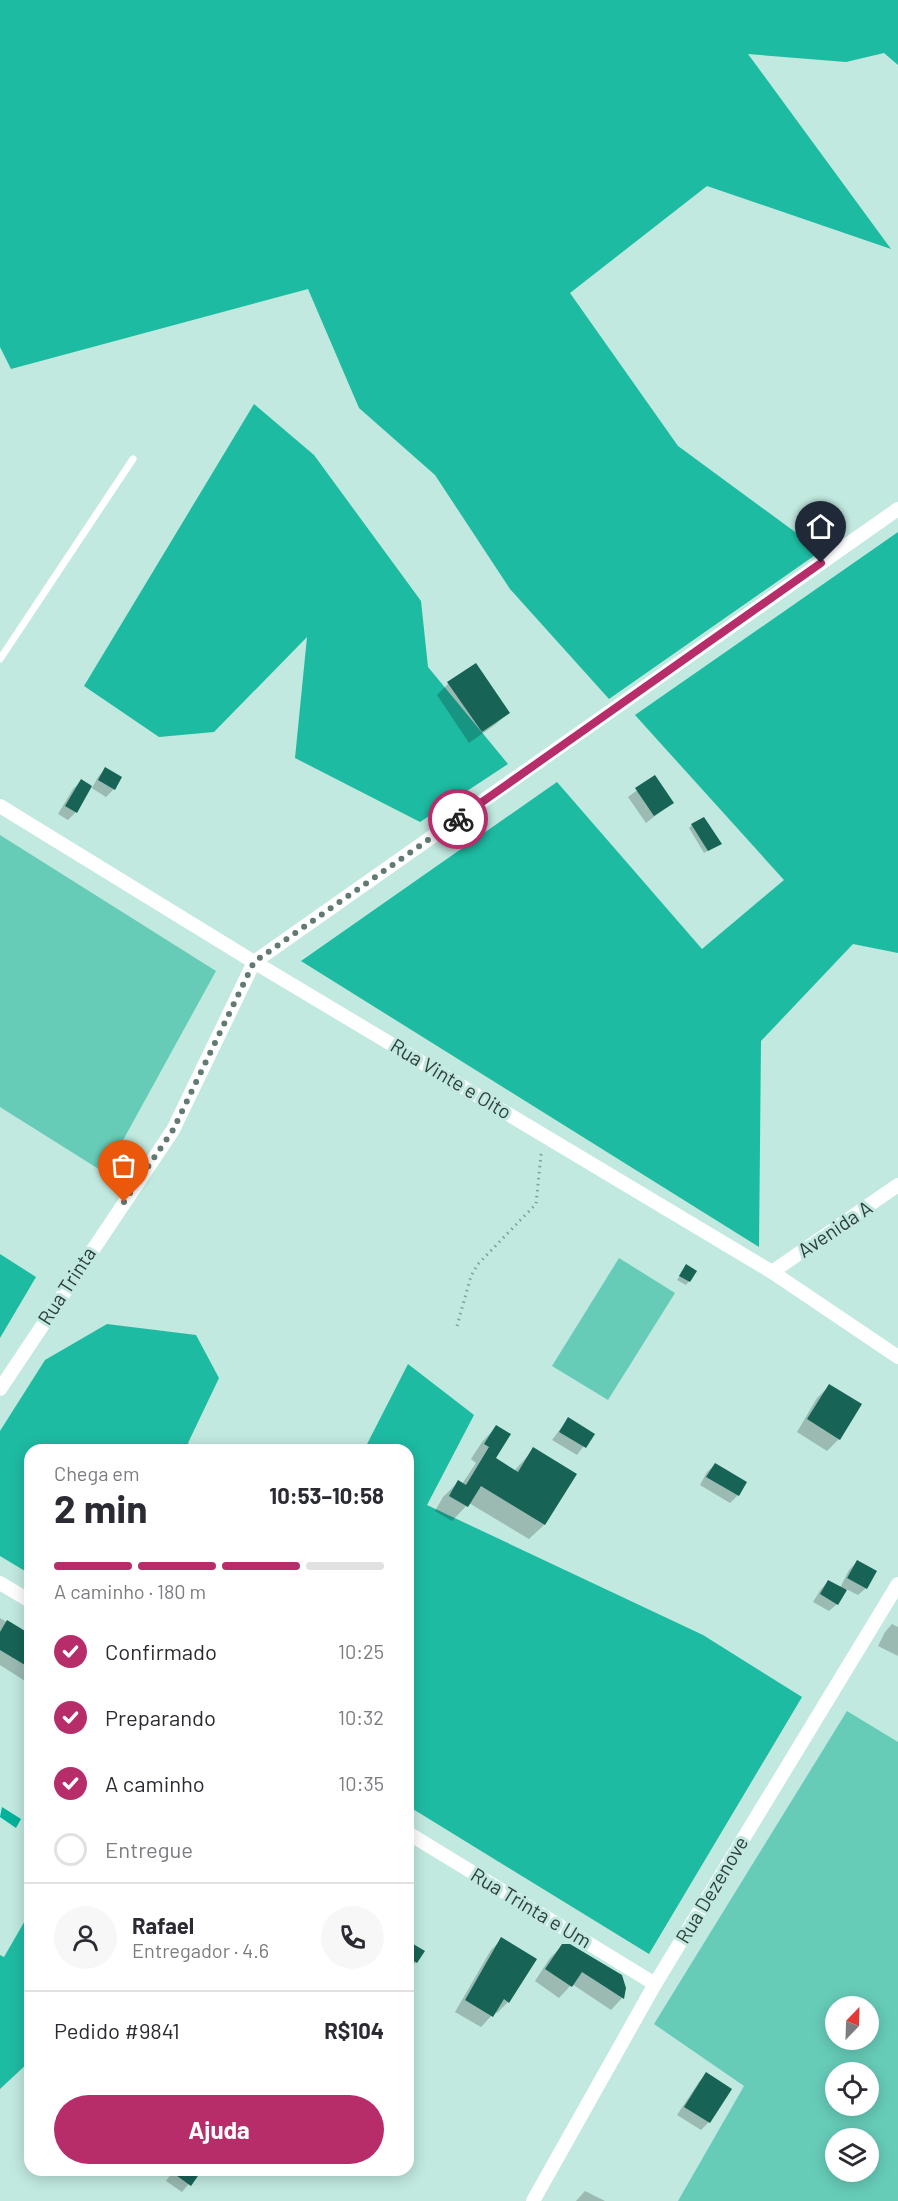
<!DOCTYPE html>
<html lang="pt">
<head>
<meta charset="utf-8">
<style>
  body { margin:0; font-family:Barlow,sans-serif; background:#f7f7f7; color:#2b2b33; height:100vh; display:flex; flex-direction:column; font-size:22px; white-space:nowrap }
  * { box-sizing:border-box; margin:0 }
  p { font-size:20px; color:#7c7c81 }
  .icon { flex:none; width:33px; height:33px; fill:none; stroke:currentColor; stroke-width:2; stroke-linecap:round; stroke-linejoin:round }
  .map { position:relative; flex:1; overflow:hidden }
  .side { position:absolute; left:24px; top:1444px; width:390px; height:732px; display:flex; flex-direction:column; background:#fff; border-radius:18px; box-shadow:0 3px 15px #0003 }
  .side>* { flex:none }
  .needle { width:39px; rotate:23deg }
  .tools { position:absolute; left:825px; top:1996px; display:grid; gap:12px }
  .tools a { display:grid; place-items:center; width:54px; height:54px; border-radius:50%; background:#fff; box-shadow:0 3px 15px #0003; font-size:30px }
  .pin { position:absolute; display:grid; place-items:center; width:51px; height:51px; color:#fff; margin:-62px -26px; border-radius:50% 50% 50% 0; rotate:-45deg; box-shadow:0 0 6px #0007 }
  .pin .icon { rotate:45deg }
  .courier { position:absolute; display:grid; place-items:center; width:60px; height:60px; margin:-30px; border:4px solid #b72d6a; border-radius:50%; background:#fff; color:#222; box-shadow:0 2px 8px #0007 }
  .head em { font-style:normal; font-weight:700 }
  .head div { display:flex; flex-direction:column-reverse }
  .head { display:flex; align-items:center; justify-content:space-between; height:102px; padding:0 30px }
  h1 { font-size:39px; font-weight:700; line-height:45px }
  .bar { display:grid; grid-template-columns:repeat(4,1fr); gap:9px 6px; align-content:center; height:72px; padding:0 30px }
  .bar i { height:8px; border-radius:4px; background:#e1e1e2 }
  .bar .selected { background:#b72d6a }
  .bar p { grid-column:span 4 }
  .line { display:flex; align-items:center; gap:15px; padding:0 30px; border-top:2px solid #e1e1e2 }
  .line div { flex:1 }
  .round { display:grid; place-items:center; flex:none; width:63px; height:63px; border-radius:32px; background:#f7f7f7 }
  ol { padding:0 30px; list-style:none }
  li { display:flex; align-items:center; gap:18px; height:66px }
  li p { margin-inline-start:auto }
  li .icon { padding:6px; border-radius:50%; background:#b72d6a; color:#fff; stroke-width:4 }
  li:last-child { color:#7c7c81 }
  li i { width:33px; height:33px; border:3px solid #e1e1e2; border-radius:50% }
  .action { display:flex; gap:12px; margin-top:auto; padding:12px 30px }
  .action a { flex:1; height:69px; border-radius:36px; background:#b72d6a; color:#fff; font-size:24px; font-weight:700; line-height:69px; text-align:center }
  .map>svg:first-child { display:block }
  .green { fill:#66ccb8; fill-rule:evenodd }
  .forest { fill:#1ebba3 }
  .water { fill:#01b29b }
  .shadow { fill:#0003 }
  .building { fill:#176457 }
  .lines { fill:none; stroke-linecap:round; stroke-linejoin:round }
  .path { stroke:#82a098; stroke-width:3; stroke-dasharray:1.5 4.5; stroke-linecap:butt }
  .service { stroke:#fff; stroke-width:7 }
  .minor { stroke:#fff; stroke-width:14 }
  .done { stroke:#627a74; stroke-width:6; stroke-dasharray:0 10.8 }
  .route { stroke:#b72d6a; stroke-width:8 }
  .labels { text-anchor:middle; stroke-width:6; stroke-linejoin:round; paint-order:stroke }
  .street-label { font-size:20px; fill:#2f3f3b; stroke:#c1e9df }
</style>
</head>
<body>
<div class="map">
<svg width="898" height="2201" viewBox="0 0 898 2201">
  <rect width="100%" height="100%" fill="#c1e9df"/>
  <g class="green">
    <path d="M0,835l216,136 -111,202 -105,-66z"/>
    <path d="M619,1258l56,35 -67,107 -56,-34z"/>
    <path d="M847,1711l51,31v459h-220l66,-115 -90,-62zM836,2007h32v33h-32zM836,2073h32v33h-32zM836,2139h32v33h-32z"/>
  </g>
  <g class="forest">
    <path d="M0,0h898v65l-14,-12 -38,9 -98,-8 143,195 -184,-63 -137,107 108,153 143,105 -212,148 -99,-110 -75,-114 -76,-67 -51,-119 -297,80 -11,-22z"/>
    <path d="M254,404l60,51 107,146 7,66 80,97 -88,58 -125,-64 12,-121 -93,95 -55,5 -75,-51z"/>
    <path d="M898,532v421l-45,-9 -92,97 -2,206 -458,-286 256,-179 145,167 82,-69 -149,-165z"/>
    <path d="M0,1254l36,23 -36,61z"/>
    <path d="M107,1324l89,11 23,43 -31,65 6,7h-164v124l-30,-18v-125l45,-71z"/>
    <path d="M408,1364l66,51 -47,90 276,130 99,62 -153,257 -241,-148v-356h-44z"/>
    <path d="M30,1912v149l-30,28v-134l4,2z"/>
  </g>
  <path class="water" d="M2,1807l19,12 -5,9 -16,-11z"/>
  <g class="shadow">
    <path d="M448,684l60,29 -12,11 -27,19 -32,-48z"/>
    <path d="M105,769l9,20 -8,8 -16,-10 -14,25 -8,8 -10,-6 15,-25 8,-8 11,7 6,-11z"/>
    <path d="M655,777l17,26 -26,20 -18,-26z"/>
    <path d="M692,825l28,19 -16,9 -15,-25z"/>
    <path d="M683,1270l6,11 -3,4 -9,-5z"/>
    <path d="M829,1386l10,53 -12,12 -30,-19 20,-34z"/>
    <path d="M568,1419l25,15 -16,21 -25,-15z"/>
    <path d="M496,1427l13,7 -15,25 20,12 20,-22 41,25 -31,51 -15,14 -60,-36 -17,18 -17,-10 8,-14 15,-15 4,2 14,-21 -5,-4 11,-17z"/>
    <path d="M715,1465l23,30 -8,8 -30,-18 7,-13z"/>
    <path d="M857,1562l9,26 -8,7 -12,-6 -9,15 -8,7 -16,-9 8,-13 7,-7 12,6 9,-18z"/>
    <path d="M0,1618l30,18v45l-3,-2 -2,2 -25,-16z"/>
    <path d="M892,1624l6,3v29l-20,-10 7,-14z"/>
    <path d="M502,1939l6,63 -11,11 -2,-1 -14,15 -26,-15 36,-62z"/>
    <path d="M408,1942l8,20 -7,8h-1z"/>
    <path d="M562,1946l62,42 -2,10 -11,12 -39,-26 -13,14 -24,-17 15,-23z"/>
    <path d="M706,2074l24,15 -21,33 -8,8 -24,-15 22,-33z"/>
    <path d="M174,2170l24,3 -16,19 -16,-11z"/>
    <path d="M585,2191l20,10h-29z"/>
  </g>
  <g class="building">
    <path d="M476,663l34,50 -28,19 -35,-50z"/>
    <path d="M105,767l17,10 -7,13 -17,-10z"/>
    <path d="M655,775l19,28 -20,13 -19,-28z"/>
    <path d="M81,779l11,7 -15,27 -12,-7z"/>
    <path d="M704,817l18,27 -14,7 -17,-27z"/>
    <path d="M686,1264l11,7 -7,11 -11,-6z"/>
    <path d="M829,1384l33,20 -22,36 -33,-21z"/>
    <path d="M568,1417l27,17 -9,14 -27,-16z"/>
    <path d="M496,1425l15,9 -15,24 22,14 15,-25 44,27 -32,51 -64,-39 -13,21 -19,-11 9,-16 8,5 23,-38 7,4 -12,-7z"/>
    <path d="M715,1463l32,19 -8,14 -33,-19z"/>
    <path d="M857,1560l20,11 -10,18 -20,-11z"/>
    <path d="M828,1580l19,10 -9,15 -18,-11z"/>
    <path d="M7,1620l23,14v34l-30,-18v-18z"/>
    <path d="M501,1937l36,22 -28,44 -5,-4 -11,18 -28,-17z"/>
    <path d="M408,1941l17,10 -8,12 -9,-6z"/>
    <path d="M562,1944h8l52,31 4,13 -2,11 -42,-27 -10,15 -27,-18z"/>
    <path d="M706,2072l26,17 -22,34 -26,-16z"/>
    <path d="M169,2170h33l-11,16z"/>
  </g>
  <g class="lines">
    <path class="path" d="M457,1326l14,-50 7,-12 58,-60 5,-49 3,-4"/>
    <path class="service" d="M0,659l133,-200"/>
    <g class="minor">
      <path d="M0,806l254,156 518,310 126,85"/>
      <path d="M772,1272l126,-87"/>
      <path d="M0,1389l173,-259 81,-168 644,-453"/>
      <path d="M0,1583l30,18"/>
      <path d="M408,1833l247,151"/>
      <path d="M533,2201l122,-217 243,-400"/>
    </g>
  </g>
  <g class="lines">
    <path class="done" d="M124,1202l49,-72 81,-168 204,-143"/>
    <path class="route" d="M458,819l363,-256"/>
  </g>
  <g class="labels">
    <g class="street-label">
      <text transform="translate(451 1079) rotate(31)" y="7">Rua Vinte e Oito</text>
      <text transform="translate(835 1229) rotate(-34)" y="7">Avenida A</text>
      <text transform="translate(67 1286) rotate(-57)" y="7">Rua Trinta</text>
      <text transform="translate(712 1890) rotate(-59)" y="7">Rua Dezenove</text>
      <text transform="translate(531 1908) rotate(31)" y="7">Rua Trinta e Um</text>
    </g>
  </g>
</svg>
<div class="tools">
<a><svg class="needle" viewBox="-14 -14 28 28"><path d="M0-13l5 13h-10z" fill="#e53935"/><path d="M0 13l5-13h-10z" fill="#7c7c81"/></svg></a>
<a><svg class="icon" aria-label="locate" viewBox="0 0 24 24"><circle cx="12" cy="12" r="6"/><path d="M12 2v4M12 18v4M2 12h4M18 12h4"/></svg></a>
<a><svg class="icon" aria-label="layers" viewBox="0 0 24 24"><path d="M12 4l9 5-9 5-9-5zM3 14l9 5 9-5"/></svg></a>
</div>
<div class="pin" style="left:124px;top:1202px;background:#ea580c"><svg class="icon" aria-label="bag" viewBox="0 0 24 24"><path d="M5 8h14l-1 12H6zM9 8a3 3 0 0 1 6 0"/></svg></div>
<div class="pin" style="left:821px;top:563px;background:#1f2937"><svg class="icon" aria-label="home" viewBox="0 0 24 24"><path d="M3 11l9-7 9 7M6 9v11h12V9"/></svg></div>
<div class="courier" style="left:458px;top:819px"><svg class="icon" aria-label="bike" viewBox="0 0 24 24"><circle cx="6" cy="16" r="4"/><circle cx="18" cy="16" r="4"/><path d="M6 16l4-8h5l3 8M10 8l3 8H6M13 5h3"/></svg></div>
<section class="side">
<div class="head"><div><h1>2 min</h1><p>Chega em</p></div><em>10:53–10:58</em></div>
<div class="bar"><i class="selected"></i><i class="selected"></i><i class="selected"></i><i></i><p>A caminho · 180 m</p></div>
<ol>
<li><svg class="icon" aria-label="check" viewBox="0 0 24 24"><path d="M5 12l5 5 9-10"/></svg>Confirmado<p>10:25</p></li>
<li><svg class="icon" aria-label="check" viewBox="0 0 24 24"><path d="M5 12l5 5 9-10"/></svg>Preparando<p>10:32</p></li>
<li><svg class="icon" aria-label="check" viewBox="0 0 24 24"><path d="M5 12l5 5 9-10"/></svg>A caminho<p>10:35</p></li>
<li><i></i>Entregue</li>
</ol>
<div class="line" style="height:108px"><a class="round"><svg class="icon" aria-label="person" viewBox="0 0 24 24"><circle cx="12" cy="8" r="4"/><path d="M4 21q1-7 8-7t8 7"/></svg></a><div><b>Rafael</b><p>Entregador · 4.6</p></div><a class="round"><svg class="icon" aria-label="phone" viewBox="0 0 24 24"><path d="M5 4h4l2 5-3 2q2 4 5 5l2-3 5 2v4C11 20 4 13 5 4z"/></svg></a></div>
<div class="line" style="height:78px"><div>Pedido #9841</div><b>R$104</b></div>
<div class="action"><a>Ajuda</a></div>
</section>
</div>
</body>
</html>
